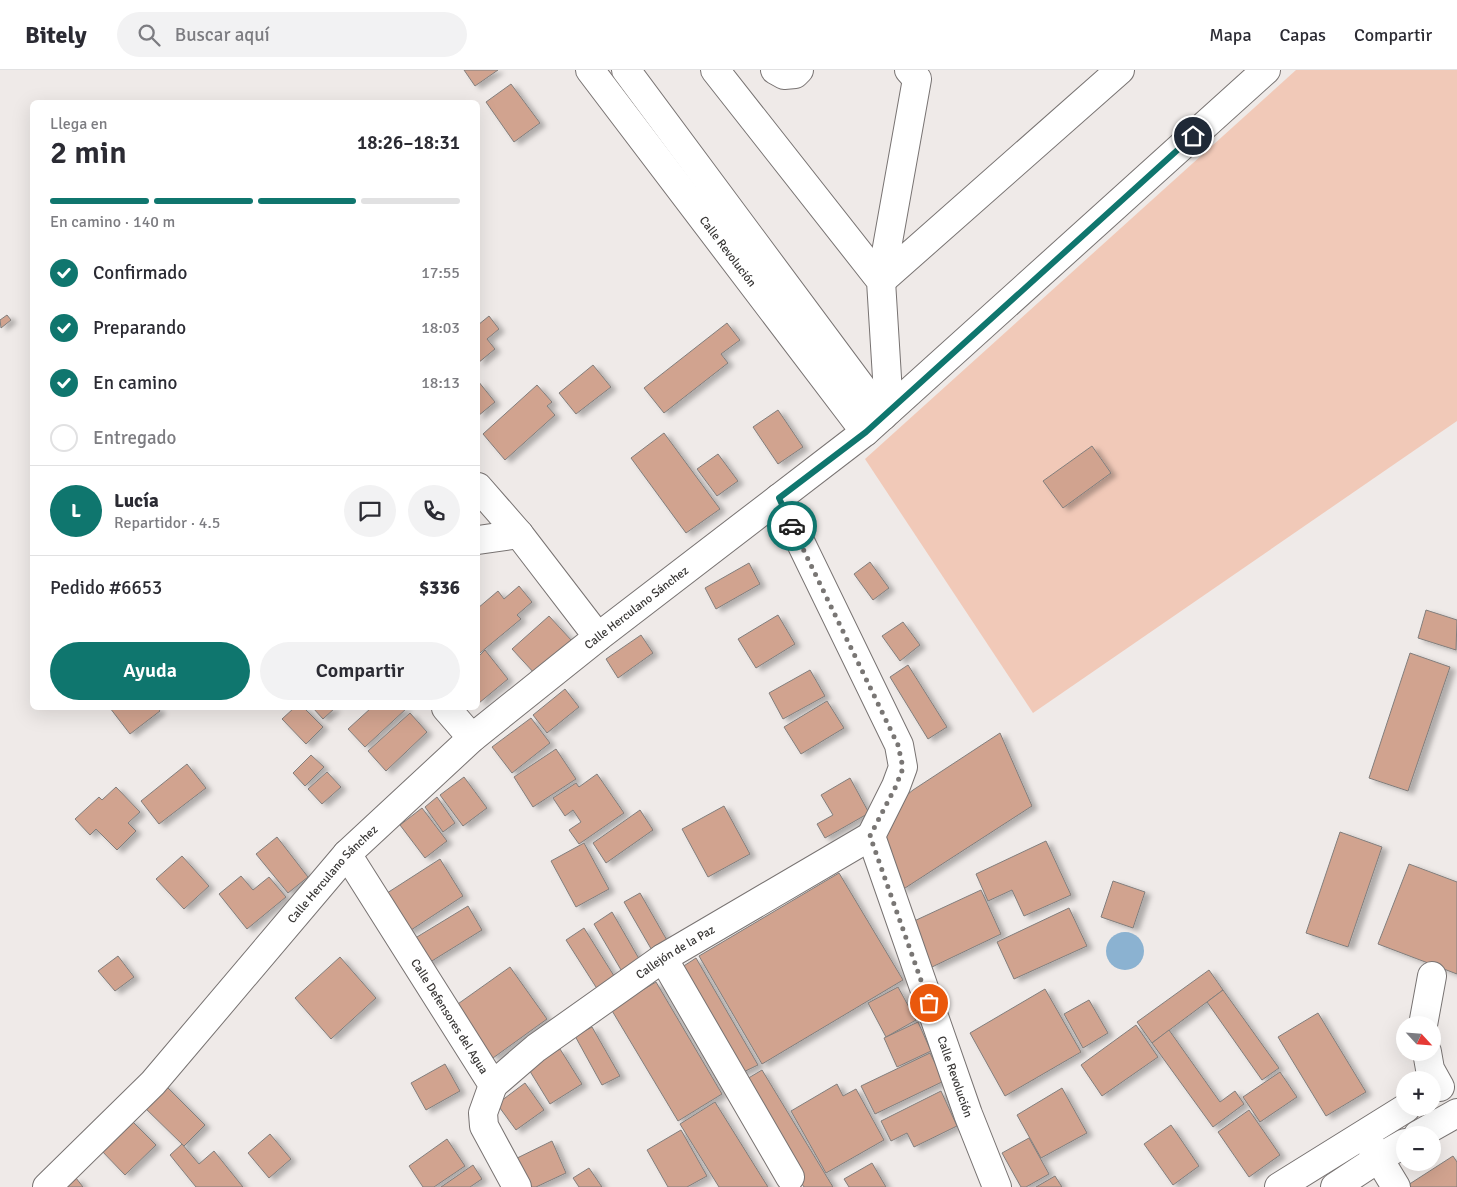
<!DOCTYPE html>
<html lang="es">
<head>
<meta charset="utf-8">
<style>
  body { margin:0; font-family:Signika,sans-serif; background:#f2f2f3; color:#2b2b33; height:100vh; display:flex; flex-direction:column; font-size:19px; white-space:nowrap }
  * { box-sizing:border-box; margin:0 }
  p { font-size:16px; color:#7c7c81 }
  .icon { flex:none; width:28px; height:28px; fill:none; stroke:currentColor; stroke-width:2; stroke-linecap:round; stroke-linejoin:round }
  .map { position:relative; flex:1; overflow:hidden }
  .panel { position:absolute; left:30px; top:30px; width:450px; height:610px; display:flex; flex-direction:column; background:#fff; border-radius:8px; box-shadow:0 5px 20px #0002 }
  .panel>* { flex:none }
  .needle { width:32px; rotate:116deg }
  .tools { position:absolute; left:1396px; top:946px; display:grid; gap:10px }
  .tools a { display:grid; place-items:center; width:45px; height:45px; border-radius:50%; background:#fff; box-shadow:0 5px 20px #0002; font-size:25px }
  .pin { position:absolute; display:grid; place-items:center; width:42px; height:42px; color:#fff; margin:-21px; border:2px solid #fff; border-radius:50%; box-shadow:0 1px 5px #0007 }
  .courier { position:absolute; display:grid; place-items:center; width:50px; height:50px; margin:-25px; border:4px solid #0f766e; border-radius:50%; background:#fff; color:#222; box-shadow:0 1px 6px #0007 }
  .summary em { font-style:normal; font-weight:600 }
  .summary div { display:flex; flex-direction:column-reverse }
  .summary { display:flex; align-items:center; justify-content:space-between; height:85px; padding:0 20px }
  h1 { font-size:32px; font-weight:600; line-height:38px }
  .bar { display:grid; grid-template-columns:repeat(4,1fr); gap:8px 5px; align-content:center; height:60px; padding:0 20px }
  .bar i { height:6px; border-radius:4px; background:#e1e1e2 }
  .bar .active { background:#0f766e }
  .bar p { grid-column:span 4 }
  .line { display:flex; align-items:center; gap:12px; padding:0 20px; border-top:1px solid #e1e1e2 }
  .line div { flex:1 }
  .round { display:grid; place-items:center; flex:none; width:52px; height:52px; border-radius:26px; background:#f2f2f3 }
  ol { padding:0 20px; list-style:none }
  li { display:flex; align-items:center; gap:15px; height:55px }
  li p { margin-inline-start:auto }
  li .icon { padding:5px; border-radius:50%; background:#0f766e; color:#fff; stroke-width:4 }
  li:last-child { color:#7c7c81 }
  li i { width:28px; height:28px; border:2px solid #e1e1e2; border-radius:50% }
  .action { display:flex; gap:10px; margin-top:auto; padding:10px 20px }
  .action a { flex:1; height:58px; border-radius:30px; background:#0f766e; color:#fff; font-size:20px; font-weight:600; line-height:58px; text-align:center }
  .action a+a { background:#f2f2f3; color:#2b2b33 }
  header { display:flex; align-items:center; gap:30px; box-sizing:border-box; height:70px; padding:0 25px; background:#fff; border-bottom:1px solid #e1e1e2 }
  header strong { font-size:24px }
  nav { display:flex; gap:28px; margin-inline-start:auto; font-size:18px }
  .search { width:350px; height:45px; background:#f2f2f3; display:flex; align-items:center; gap:12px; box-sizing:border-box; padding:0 18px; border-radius:28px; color:#7c7c81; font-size:19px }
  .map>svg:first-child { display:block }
  .green { fill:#f1c9b8 }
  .water { fill:#8bb2d1 }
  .building { fill:#d1a38f; stroke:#827e7c; filter:url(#shadow) }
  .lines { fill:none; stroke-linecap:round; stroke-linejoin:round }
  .minor-casing { stroke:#787372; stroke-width:30 }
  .minor { stroke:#fff; stroke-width:28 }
  .done { stroke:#797674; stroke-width:5; stroke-dasharray:0 9 }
  .route { stroke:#0f766e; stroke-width:6 }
  .labels { text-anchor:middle; stroke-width:4; stroke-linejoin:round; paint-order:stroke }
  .street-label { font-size:12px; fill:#393736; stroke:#fff }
</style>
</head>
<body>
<header>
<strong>Bitely</strong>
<div class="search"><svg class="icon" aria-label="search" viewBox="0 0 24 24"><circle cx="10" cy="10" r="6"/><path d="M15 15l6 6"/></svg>Buscar aquí</div>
<nav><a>Mapa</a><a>Capas</a><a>Compartir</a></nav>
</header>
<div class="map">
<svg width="1457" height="1117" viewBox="0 0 1457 1117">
  <defs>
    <filter id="shadow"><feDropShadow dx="5.5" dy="3" stdDeviation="2.5" flood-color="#0004"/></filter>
  </defs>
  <rect width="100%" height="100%" fill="#efeae8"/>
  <path class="green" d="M1296,0h161v351l-424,292 -168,-254z"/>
  <circle class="water" cx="1125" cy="881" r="19"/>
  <g class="building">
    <path d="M464,0h34l-23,16z"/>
    <path d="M511,14l29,39 -26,19 -28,-40z"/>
    <path d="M7,245l4,5 -10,8 -1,-8z"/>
    <path d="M489,246l10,13 -12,10 8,10 -17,14v-38z"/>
    <path d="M727,253l13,17 -19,14 7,9 -64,50 -20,-25z"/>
    <path d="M593,295l18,22 -35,27 -17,-21z"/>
    <path d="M478,311l17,21 -17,14z"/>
    <path d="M537,315l15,17 -5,4 8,9 -50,45 -22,-26z"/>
    <path d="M778,340l25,37 -25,17 -25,-37z"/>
    <path d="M664,363l56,76 -34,24 -55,-75z"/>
    <path d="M1092,376l19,27 -48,35 -20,-27z"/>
    <path d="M718,384l20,27 -21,15 -20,-27z"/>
    <path d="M870,492l19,26 -16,12 -19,-26z"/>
    <path d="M749,493l11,21 -44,25 -11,-21z"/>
    <path d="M519,516l13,16 -15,13 4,4 -41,34 -2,-2v-43l20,-17 6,8z"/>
    <path d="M1426,540l31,10 -1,30 -38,-12z"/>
    <path d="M778,545l17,29 -39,24 -18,-29z"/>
    <path d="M549,546l23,25 -37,33 -23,-25z"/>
    <path d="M903,552l17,23 -20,16 -18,-25z"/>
    <path d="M641,565l12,18 -35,25 -12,-19z"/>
    <path d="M485,580l23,29 -29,24 -1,-46z"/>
    <path d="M1410,583l40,14 -42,124 -39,-13z"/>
    <path d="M908,595l39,62 -19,12 -38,-62z"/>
    <path d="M810,600l15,26 -42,23 -14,-26z"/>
    <path d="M565,619l14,18 -32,26 -14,-18z"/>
    <path d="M827,631l17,27 -43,26 -17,-27z"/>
    <path d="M110,638h48l2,3 -30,23z"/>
    <path d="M294,638h10l19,19 -17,17 -24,-25z"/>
    <path d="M313,638h22l-12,11z"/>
    <path d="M371,638h36l-42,39 -17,-18z"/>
    <path d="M410,643l17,19 -41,39 -18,-20z"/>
    <path d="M531,648l19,25 -38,30 -20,-26z"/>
    <path d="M1000,663l32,73 -130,84 -15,-42 -3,-19 5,-20 24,-19z"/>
    <path d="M556,679l20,30 -43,28 -19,-30z"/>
    <path d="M311,685l13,12 -19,19 -12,-13z"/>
    <path d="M187,694l19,24 -47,36 -18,-23z"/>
    <path d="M327,702l14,15 -19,17 -14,-15z"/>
    <path d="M597,704l27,39 -45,31 -10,-14 12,-8 -8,-12 -8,6 -12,-18 23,-15 3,4z"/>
    <path d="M464,707l23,31 -24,18 -23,-31z"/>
    <path d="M850,708l19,35 -44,25 -8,-14 16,-9 -12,-20z"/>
    <path d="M116,717l24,25 -12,11 8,8 -19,19 -21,-21 -6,6 -15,-16 24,-22 3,3z"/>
    <path d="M437,727l18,26 -12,9 -18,-25z"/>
    <path d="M724,736l26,48 -42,23 -26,-48z"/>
    <path d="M422,738l25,33 -22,17 -25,-33z"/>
    <path d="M640,740l13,20 -47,33 -13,-20z"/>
    <path d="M1340,762l42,15 -34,100 -42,-14z"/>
    <path d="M277,767l31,40 -20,16 -32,-39z"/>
    <path d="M1046,771l25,54 -47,21 -12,-26 -24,11 -12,-27z"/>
    <path d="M584,773l25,46 -33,18 -25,-46z"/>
    <path d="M182,786l27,30 -25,23 -28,-30z"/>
    <path d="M440,789l23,37 -55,36 -24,-37z"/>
    <path d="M1409,794l48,18v92l-79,-30z"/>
    <path d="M839,803l64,107 -141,84 -63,-108z"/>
    <path d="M241,806l12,14 16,-13 17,20 -39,32 -28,-35z"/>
    <path d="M1113,811l32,11 -12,36 -32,-11z"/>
    <path d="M981,820l20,44 -69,33 -20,-45z"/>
    <path d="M640,823l32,56 -15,10 -33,-57z"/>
    <path d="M468,836l14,24 -55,34 -15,-24z"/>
    <path d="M1069,838l18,38 -73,33 -17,-37z"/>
    <path d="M612,842l33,57 -18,11 -33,-56z"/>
    <path d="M584,858l37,59 -18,11 -37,-58z"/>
    <path d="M118,886l16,21 -19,14 -17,-20z"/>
    <path d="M340,887l36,41 -45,41 -36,-41z"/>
    <path d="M696,888l62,107 -23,11 -59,-105z"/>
    <path d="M510,897l37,52 -54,39 -38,-52z"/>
    <path d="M1209,900l14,20 -71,53 -15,-21z"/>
    <path d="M656,912l66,112 -44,27 -67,-112z"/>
    <path d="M898,917l18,33 -30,17 -18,-34z"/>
    <path d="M1045,919l36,63 -76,44 -35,-63z"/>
    <path d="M1223,920l56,78 -17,12 -55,-78z"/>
    <path d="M1089,930l19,33 -25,15 -19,-34z"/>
    <path d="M1318,943l48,79 -40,24 -48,-79z"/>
    <path d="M918,952l13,29 -34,16 -13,-29z"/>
    <path d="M1136,955l22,32 -56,39 -21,-31z"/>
    <path d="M592,957l28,49 -18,9 -27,-49z"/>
    <path d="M1169,960l51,72 15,-11 9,13 -31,23 -61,-84z"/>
    <path d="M560,979l22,35 -32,20 -22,-36z"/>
    <path d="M930,983l14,28 -69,33 -14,-28z"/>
    <path d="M445,994l15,27 -34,19 -15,-27z"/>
    <path d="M762,1000l71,117h-29l-64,-104z"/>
    <path d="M1280,1002l17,25 -37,25 -17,-25z"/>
    <path d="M163,1013l42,42 -21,21 -42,-41z"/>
    <path d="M525,1013l19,27 -28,20 -19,-26z"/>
    <path d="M837,1014l6,12 13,-7 28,51 -58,33 -35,-62z"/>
    <path d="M1062,1018l25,45 -46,25 -24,-43z"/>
    <path d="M941,1021l16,35 -43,21 -7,-14 -16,8 -10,-20z"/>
    <path d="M715,1032l53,85h-49l-39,-63z"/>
    <path d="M1249,1040l31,45 -31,22 -31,-45z"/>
    <path d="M130,1049l26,26 -31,30 -25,-26z"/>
    <path d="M1171,1055l28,41 -26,19 -29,-41z"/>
    <path d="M681,1060l26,46 -20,11h-19l-21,-37z"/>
    <path d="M270,1064l21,25 -22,19 -21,-25z"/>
    <path d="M1029,1068l20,36 -23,13h-5l-19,-34z"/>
    <path d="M447,1069l18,27 -31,21h-11l-14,-21z"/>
    <path d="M552,1071l14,32 -30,14h-15l-14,-24z"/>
    <path d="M182,1074l17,20 15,-13 29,36h-47l-26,-32z"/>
    <path d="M1453,1086l4,6v25h-48l-1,-2z"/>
    <path d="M872,1093l14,24h-37l-5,-8z"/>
    <path d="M473,1095l9,14 -12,8h-29z"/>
    <path d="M589,1098l13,19h-23l-6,-9z"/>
    <path d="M1055,1106l7,11h-26z"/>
    <path d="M76,1108l7,9h-17z"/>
  </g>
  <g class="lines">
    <defs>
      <g id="minor">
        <path id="s1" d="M590,0l275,362"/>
        <path d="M626,0l257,346"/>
        <path d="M715,0l166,211 8,129"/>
        <path d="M775,0l9,5 11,-1 4,-4"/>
        <path d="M909,0l8,9 -36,202 239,-211"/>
        <path d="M478,417l41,47 79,103"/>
        <path id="s2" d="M779,428l120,247 4,22 -7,19 -25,50 97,278 29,73"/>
        <path d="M478,470l41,-6"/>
        <path d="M446,638l26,30"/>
        <path id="s3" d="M347,784l146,231 -10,28 1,13 33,61"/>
        <path d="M663,888l127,219"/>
        <path d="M1423,955l9,-49"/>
        <path d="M1427,982l3,17 10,18"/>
        <path id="s4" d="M493,1015l43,-37 127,-90 208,-122"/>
        <path d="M1418,1065l39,-22"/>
        <path d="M1370,1074l26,43"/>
        <path id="s5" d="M47,1117l106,-104 194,-229 125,-116 126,-101 267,-205 401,-362"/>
        <path d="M1279,1117l127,-79"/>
        <path d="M1335,1117l44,-29 26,-15"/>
      </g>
    </defs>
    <use href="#minor" class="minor-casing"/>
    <use href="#minor" class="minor"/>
  </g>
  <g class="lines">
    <path class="done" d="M792,456l106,219 5,23 -7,18 -26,50 59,167"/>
    <path class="route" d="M792,456l-13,-28 87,-66 327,-296"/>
  </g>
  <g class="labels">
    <g class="street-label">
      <text dy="4" stroke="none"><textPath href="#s1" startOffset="228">Calle Revolución</textPath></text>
      <text dy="4" stroke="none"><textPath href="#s5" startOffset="829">Calle Herculano Sánchez</textPath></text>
      <text dy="4" stroke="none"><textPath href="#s5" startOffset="424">Calle Herculano Sánchez</textPath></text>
      <text dy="4" stroke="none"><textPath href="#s4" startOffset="226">Callejón de la Paz</textPath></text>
      <text dy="4" stroke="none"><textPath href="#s3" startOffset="192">Calle Defensores del Agua</textPath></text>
      <text dy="4" stroke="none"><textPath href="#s2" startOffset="628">Calle Revolución</textPath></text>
    </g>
  </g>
</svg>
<div class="tools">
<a><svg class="needle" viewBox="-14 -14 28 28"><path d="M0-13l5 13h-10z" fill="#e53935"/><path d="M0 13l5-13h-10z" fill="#7c7c81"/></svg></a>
<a>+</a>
<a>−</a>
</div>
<div class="pin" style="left:929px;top:933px;background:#ea580c"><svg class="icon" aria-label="bag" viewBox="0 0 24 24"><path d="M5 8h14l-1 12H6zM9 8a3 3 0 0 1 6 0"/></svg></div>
<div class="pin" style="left:1193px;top:66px;background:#1f2937"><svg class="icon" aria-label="home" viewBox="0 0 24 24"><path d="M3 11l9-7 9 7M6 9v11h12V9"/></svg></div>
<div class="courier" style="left:792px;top:456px"><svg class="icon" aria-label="car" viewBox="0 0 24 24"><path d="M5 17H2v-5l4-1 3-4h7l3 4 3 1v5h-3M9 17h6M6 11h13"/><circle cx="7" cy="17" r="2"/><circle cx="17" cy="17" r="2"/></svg></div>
<section class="panel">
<div class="summary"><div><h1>2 min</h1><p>Llega en</p></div><em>18:26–18:31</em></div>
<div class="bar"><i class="active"></i><i class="active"></i><i class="active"></i><i></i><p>En camino · 140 m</p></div>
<ol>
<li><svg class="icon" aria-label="check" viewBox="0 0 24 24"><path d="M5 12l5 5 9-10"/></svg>Confirmado<p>17:55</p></li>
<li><svg class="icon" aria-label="check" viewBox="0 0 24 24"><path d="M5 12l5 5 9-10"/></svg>Preparando<p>18:03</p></li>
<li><svg class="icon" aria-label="check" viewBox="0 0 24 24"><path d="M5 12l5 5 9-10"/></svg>En camino<p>18:13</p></li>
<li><i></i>Entregado</li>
</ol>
<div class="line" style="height:90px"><b class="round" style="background:#0f766e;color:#fff">L</b><div><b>Lucía</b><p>Repartidor · 4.5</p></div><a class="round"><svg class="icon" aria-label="chat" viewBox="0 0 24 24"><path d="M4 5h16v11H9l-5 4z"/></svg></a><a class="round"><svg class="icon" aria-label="phone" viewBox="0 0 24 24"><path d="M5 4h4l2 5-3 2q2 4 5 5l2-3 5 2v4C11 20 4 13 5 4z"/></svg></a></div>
<div class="line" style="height:65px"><div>Pedido #6653</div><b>$336</b></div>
<div class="action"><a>Ayuda</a><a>Compartir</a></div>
</section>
</div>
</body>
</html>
